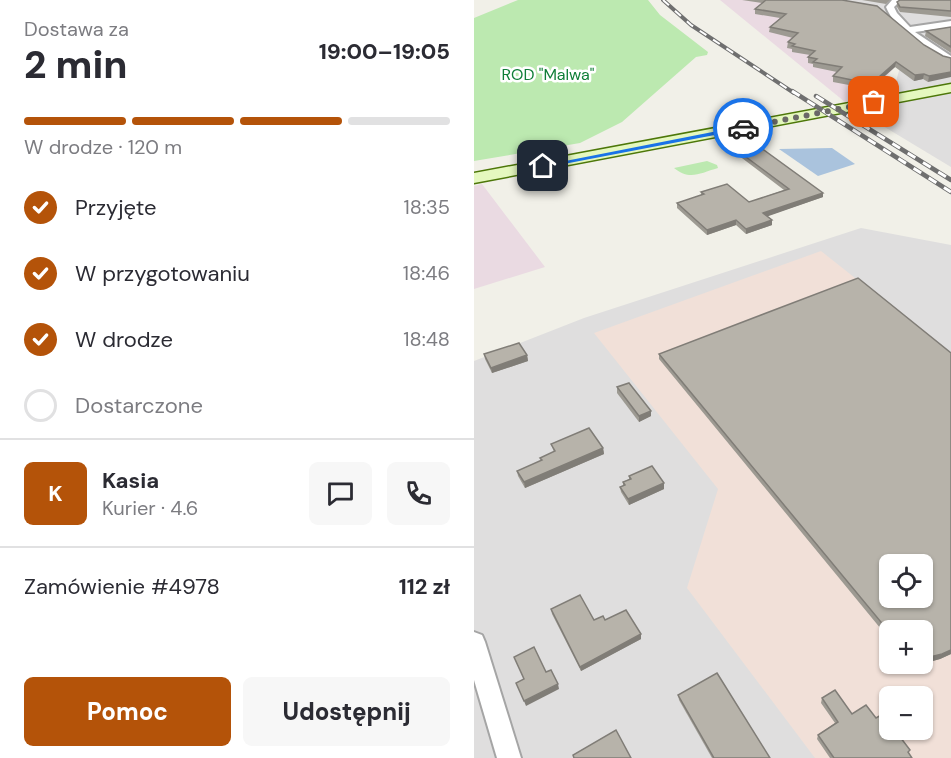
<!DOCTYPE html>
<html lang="pl">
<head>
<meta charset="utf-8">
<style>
  body { margin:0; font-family:"DM Sans",sans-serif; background:#f7f7f7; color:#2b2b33; height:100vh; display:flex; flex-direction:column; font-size:22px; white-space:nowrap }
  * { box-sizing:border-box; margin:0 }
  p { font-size:20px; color:#7c7c81 }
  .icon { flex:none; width:33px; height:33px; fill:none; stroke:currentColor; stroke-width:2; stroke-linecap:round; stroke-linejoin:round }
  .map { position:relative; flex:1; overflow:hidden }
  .side { display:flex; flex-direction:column; background:#fff; width:474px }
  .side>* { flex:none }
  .tools { position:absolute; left:405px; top:554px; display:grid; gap:12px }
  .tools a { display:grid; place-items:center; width:54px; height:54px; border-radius:9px; background:#fff; box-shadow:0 2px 4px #0004; font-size:30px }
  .pin { position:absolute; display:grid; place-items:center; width:51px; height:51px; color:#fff; margin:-26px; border-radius:12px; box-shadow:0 3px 9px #0006 }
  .courier { position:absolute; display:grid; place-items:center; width:60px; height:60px; margin:-30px; border:4px solid #1a73e8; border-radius:50%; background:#fff; color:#222; box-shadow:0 2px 8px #0007 }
  .summary em { font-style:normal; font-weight:800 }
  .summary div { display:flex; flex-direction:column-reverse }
  .summary { display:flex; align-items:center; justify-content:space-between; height:102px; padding:0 24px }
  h1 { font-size:39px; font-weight:800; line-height:45px }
  .bar { display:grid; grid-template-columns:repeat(4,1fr); gap:9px 6px; align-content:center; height:72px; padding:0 24px }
  .bar i { height:8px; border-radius:4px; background:#e1e1e2 }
  .bar .on { background:#b45309 }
  .bar p { grid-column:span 4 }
  .line { display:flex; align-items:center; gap:15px; padding:0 24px; border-top:2px solid #e1e1e2 }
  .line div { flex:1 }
  .round { display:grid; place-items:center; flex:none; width:63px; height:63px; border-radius:9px; background:#f7f7f7 }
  ol { padding:0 24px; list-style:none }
  li { display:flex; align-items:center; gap:18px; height:66px }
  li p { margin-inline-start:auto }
  li .icon { padding:6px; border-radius:50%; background:#b45309; color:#fff; stroke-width:4 }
  li:last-child { color:#7c7c81 }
  li i { width:33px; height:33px; border:3px solid #e1e1e2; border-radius:50% }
  .cta { display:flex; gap:12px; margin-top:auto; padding:12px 24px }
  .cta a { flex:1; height:69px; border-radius:9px; background:#b45309; color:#fff; font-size:24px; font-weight:800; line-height:69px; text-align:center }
  .cta a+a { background:#f7f7f7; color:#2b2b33 }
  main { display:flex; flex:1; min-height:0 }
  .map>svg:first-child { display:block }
  .residential { fill:#dfdede; fill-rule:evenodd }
  .commercial { fill:#f1e0d8; fill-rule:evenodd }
  .industrial { fill:#eadae2 }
  .grass { fill:#bce9b0 }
  .water { fill:#aac3dd }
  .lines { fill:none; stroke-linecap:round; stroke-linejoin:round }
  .street-casing { stroke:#a5a5a5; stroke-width:4 }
  .secondary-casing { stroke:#4d7709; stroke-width:3 }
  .street { fill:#fff; fill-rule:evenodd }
  .secondary { fill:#e5f8bf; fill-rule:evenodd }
  .rail-far1-casing { stroke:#6f6f6f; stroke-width:4 }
  .rail-casing { stroke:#6f6f6f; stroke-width:4.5 }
  .rail-far1 { stroke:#fff; stroke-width:2; stroke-dasharray:8; stroke-linecap:butt }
  .rail { stroke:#fff; stroke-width:3; stroke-dasharray:9; stroke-linecap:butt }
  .wall { fill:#9d9a92 }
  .shaded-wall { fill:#807d77 }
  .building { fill:#b7b3aa; stroke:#807d77; stroke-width:1.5; fill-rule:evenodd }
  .route { fill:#1a73e8 }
  .done { stroke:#6a6967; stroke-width:6; stroke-dasharray:0 10.8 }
  .labels { text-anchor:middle; stroke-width:5; stroke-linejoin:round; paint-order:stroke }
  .far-park-label { font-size:16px; fill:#0f7e37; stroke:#fff }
</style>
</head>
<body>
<main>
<section class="side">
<div class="summary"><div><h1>2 min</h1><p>Dostawa za</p></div><em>19:00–19:05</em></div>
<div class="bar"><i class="on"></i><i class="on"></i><i class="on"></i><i></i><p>W drodze · 120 m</p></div>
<ol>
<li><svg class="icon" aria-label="check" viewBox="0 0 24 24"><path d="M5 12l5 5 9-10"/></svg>Przyjęte<p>18:35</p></li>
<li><svg class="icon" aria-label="check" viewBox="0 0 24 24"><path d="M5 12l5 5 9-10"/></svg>W przygotowaniu<p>18:46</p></li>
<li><svg class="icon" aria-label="check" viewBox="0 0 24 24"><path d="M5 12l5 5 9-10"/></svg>W drodze<p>18:48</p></li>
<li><i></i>Dostarczone</li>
</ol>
<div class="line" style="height:108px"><b class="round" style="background:#b45309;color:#fff">K</b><div><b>Kasia</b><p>Kurier · 4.6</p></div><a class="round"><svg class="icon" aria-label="chat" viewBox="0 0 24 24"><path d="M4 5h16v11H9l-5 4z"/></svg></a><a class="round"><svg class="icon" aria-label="phone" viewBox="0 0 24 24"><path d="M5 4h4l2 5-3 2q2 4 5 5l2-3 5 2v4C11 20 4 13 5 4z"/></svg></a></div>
<div class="line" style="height:78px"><div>Zamówienie #4978</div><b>112 zł</b></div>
<div class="cta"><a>Pomoc</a><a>Udostępnij</a></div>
</section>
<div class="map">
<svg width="477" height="758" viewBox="0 0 477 758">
  <rect width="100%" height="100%" fill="#f1f0e8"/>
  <g class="residential">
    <path d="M326,0h151v167l-68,-41 20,-69z"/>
    <path d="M387,228l90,17v513h-477v-397l110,-43zM416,564h32v33h-32zM416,630h32v33h-32zM416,696h32v33h-32z"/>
  </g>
  <path class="commercial" d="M347,251l130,103v404h-136l-128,-170 31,-99 -124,-156zM416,564h32v33h-32zM416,630h32v33h-32zM416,696h32v33h-32z"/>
  <g class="industrial">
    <path d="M246,0h80l102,58 -33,40 -24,4z"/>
    <path d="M8,184l63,83 -71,22v-103z"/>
  </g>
  <g class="grass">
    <path d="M44,0h130l12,15 48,37 -1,3 -11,2 -74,65 -42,21 -106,18v-143z"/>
    <path d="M233,161l10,4 1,3c-18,5 -28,13 -44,0z"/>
  </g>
  <path class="water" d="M358,148l23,16 -37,12 -39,-27z"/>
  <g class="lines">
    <defs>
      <g id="street">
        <path d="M418,0h9l-7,7 3,6 13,14 41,-6v6l-36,5 36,24v7c-21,-7 -57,-35 -65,-56z"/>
        <path d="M0,632l8,3 3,7 36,116h-24l-23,-78z"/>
      </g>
      <path id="secondary" d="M477,84v8l-477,91v-10z"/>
    </defs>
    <use href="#street" class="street-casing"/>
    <use href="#secondary" class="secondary-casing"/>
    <use href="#street" class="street"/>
    <use href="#secondary" class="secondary"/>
    <defs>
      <path id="rail-far1" d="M189,0l28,25 103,68"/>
      <g id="rail">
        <path d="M318,91l159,101"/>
        <path d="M342,96l135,84"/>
      </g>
    </defs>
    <use href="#rail-far1" class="rail-far1-casing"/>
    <use href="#rail" class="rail-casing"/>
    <use href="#rail-far1" class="rail-far1"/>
    <use href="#rail" class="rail"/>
  </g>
  <g class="wall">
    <path d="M268,0h100l101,56 -15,26 -5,-3 -9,2 -19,-14 -25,22 -37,-7v-6l4,-4 -24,-5v-3l-5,-1v-6l2,-2 -18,-3v-3l-5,-1 1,-6 5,-4 -24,-6 1,-5 10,-9 -25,-4v-5l7,-6z"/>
    <path d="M388,0h28l-4,4z"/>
    <path d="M477,0v17l-51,-5 -3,-5v-5z"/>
    <path d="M477,27v26l-26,-17 1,-5z"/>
    <path d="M260,148l89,45v4l-56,19 5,4v5l-26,9 -10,-9 -29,10 -30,-27v-5l24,-8v-3l48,10 35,-12 -50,-38z"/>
    <path d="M477,353v301l-11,5 -29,8 -3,-4h14l-32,-33v10l-231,-281v-5z"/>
    <path d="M10,354l43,1 1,6 -36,12 -7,-14z"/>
    <path d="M143,387l34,29 -12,6 -22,-29z"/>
    <path d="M77,444l52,4 1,6 -79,34 -7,-12 -1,-5 24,-10 -1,-3 14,-6z"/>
    <path d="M155,476l35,7v6l-35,16 -8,-13 -1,-5 3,-1v-4l6,-3z"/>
    <path d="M77,609l43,11h11l36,19 -60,32 -29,-57z"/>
    <path d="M204,695l92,63h-58l-33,-58z"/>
    <path d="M348,698l30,16 24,4 36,40h-82l-13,-19 1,-4 17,-12 -14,-20z"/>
  </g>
  <g class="shaded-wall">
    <path d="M422,62l-1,5 -25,22 1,-5z"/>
    <path d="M477,72v5l-23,5 1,-6z"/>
    <path d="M450,74l-1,5 -9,2 1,-6z"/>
    <path d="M349,193v4l-60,21v-5z"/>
    <path d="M262,220v5l-29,10v-5z"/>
    <path d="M298,220v5l-26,9v-5z"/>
    <path d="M53,355l1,6 -36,12 -1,-5z"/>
    <path d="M177,411v5l-12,6v-6z"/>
    <path d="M129,448l1,6 -79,34 -1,-6z"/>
    <path d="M190,483v6l-35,16 -1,-6z"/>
    <path d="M167,634v5l-60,32 -1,-4z"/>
    <path d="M477,650v4l-11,5 -29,8 2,-4h9v-4z"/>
    <path d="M84,684l1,5 -33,17 -2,-5z"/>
  </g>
  <g class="building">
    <path d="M292,0h76l35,6 47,39 19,11 8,2v14l-22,4 -5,-2 -9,1 -19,-13 -25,22 -38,-8 9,-9 -29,-5 4,-3 -9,-2 7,-6 -23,-5 3,-2 -7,-2 10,-9 -28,-6 16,-13 -31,-5z"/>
    <path d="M426,0h51v11l-51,-4 -3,-5z"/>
    <path d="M477,27v20l-25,-16z"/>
    <path d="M279,142l70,51 -60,20 9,7 -26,9 -10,-9 -29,10 -30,-27 27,-9 -3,-2 26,-8 22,18 40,-13 -55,-41z"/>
    <path d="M384,278l93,75v297l-9,4 -20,5v-29h-32v3l-231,-279zM416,564h32v33h-32z"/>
    <path d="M45,343l8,12 -36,13 -7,-14z"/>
    <path d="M155,383l22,28 -12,5 -22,-29z"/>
    <path d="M115,428l14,20 -79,34 -7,-11 25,-11 -2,-2 15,-7 -4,-7z"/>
    <path d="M178,466l12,17 -36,16 -8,-12 5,-2 -2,-3 8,-3 -2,-3z"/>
    <path d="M106,595l14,25 9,-4 2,4 21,-10 15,24 -61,33 -29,-58z"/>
    <path d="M60,647l12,25 5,-2 7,14 -34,17 -8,-18 8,-4 -10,-22z"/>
    <path d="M243,673l53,85h-56l-36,-63z"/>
    <path d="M361,690l17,24 14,-9 10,13 7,-4 7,8v7h4l16,21 -2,2 4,6h-78l-16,-23 20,-13 -16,-24z"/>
    <path d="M142,730l15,28h-57l-1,-3z"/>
  </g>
  <path class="route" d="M269,126l3,3 -203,39 -3,-2z"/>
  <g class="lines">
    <path class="done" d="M269,128l131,-26"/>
  </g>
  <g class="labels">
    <g class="far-park-label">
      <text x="74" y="80">ROD "Malwa"</text>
    </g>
  </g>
</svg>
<div class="tools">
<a><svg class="icon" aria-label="locate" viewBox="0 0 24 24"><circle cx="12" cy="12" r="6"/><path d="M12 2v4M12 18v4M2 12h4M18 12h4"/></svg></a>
<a>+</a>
<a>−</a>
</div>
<div class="pin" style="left:400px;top:102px;background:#ea580c"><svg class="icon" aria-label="bag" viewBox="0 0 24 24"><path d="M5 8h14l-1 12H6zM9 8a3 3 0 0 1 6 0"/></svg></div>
<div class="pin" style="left:69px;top:166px;background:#1f2937"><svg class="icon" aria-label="home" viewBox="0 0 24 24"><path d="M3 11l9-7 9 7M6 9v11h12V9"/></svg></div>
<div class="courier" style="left:269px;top:128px"><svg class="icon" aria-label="car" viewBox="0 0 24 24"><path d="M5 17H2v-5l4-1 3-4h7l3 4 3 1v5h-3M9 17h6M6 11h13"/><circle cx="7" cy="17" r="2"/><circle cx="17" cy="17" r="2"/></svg></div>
</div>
</main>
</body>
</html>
